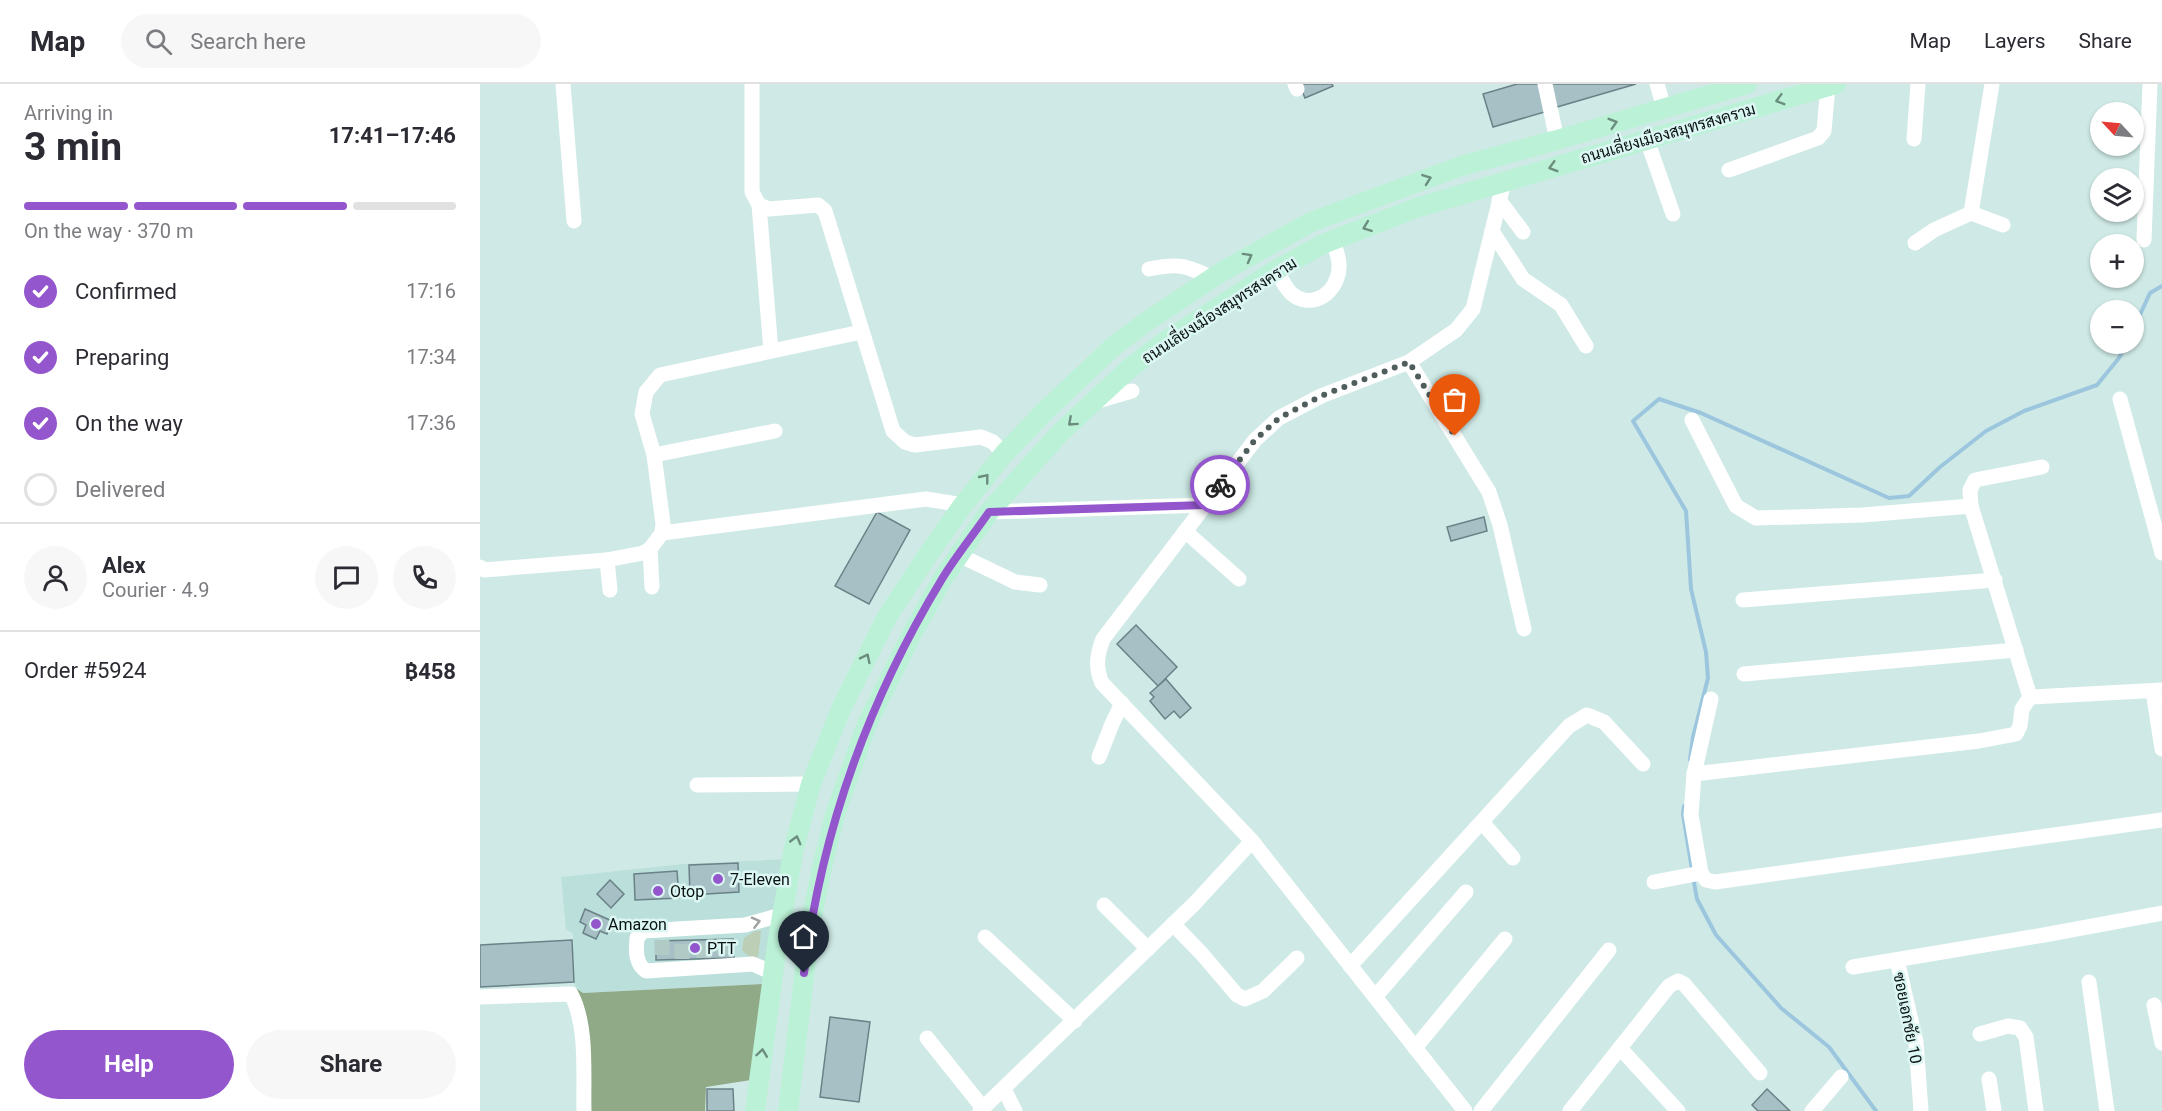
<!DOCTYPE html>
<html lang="en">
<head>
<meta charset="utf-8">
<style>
  body { margin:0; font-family:Roboto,Sarabun,sans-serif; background:#f7f7f7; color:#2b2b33; height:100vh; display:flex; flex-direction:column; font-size:22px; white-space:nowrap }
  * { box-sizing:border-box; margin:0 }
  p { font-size:20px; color:#7c7c81 }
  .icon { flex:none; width:33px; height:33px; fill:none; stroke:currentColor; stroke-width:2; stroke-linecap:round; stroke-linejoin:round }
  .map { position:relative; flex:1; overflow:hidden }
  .details { display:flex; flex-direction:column; background:#fff; width:480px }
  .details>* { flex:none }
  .needle { width:39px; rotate:296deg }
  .fabs { position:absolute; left:1610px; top:18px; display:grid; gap:12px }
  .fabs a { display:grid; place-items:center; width:54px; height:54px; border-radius:50%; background:#fff; box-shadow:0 2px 4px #0004; font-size:30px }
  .pin { position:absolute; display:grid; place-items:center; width:51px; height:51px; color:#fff; margin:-62px -26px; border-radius:50% 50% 50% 0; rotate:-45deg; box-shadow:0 0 6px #0007 }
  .pin .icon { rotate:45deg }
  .courier { position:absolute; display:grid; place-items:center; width:60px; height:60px; margin:-30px; border:4px solid #9456cc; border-radius:50%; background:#fff; color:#222; box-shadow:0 2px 8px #0007 }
  .overview em { font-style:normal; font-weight:700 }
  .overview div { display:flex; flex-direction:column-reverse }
  .overview { display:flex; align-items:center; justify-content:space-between; height:102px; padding:0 24px }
  h1 { font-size:39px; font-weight:700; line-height:45px }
  .bar { display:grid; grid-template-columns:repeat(4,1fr); gap:9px 6px; align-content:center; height:72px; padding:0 24px }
  .bar i { height:8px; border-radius:4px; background:#e1e1e2 }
  .bar .selected { background:#9456cc }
  .bar p { grid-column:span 4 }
  .line { display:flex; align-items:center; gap:15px; padding:0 24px; border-top:2px solid #e1e1e2 }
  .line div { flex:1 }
  .round { display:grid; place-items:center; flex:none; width:63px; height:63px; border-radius:32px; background:#f7f7f7 }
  ol { padding:0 24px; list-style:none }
  li { display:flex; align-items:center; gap:18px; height:66px }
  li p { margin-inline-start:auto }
  li .icon { padding:6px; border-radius:50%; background:#9456cc; color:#fff; stroke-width:4 }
  li:last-child { color:#7c7c81 }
  li i { width:33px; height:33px; border:3px solid #e1e1e2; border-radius:50% }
  .primary-button { display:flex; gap:12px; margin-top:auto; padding:12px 24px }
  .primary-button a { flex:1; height:69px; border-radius:36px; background:#9456cc; color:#fff; font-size:24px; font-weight:700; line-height:69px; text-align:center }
  .primary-button a+a { background:#f7f7f7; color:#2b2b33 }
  header { display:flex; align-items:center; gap:36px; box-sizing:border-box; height:84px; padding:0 30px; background:#fff; border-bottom:2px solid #e1e1e2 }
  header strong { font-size:28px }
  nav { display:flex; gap:33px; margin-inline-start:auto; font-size:21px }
  .search { width:420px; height:54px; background:#f7f7f7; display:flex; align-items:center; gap:15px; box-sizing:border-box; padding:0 21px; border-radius:33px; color:#7c7c81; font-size:22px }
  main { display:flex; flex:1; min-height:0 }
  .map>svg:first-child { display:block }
  .built { fill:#bbdfda }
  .green { fill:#bdceb6 }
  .forest { fill:#90a987 }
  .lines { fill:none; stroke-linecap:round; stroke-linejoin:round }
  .stream { stroke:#9cc6de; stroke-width:4 }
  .building { fill:#a6c0c5; stroke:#6a8287; stroke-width:1.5 }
  .minor-tunnel { stroke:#b1cac6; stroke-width:15; stroke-dasharray:15 8; stroke-linecap:butt }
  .minor { stroke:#fff; stroke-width:15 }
  .major { stroke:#bbf1d6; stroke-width:20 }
  .oneway { stroke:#6b8d7e }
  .oneway2 { stroke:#9da1a0 }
  .done { stroke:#4f5e5c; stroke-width:6; stroke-dasharray:0 10.8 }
  .route { stroke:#9456cc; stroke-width:8 }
  .poi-dot { fill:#9456cc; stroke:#dcf7f3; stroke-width:2 }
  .labels { text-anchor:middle; stroke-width:5; stroke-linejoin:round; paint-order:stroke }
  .street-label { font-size:16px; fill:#0a1312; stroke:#dcf7f3 }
  .poi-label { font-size:16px; fill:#0a1312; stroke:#dcf7f3; text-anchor:start }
</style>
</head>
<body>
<header>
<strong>Map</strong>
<div class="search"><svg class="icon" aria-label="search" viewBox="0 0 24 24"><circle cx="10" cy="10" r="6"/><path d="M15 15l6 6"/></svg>Search here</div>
<nav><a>Map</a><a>Layers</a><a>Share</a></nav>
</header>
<main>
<section class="details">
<div class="overview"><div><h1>3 min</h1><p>Arriving in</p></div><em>17:41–17:46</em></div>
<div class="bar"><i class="selected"></i><i class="selected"></i><i class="selected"></i><i></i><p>On the way · 370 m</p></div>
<ol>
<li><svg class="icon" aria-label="check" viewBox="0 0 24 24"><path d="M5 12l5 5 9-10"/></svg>Confirmed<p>17:16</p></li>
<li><svg class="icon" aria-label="check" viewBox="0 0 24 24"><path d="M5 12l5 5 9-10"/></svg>Preparing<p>17:34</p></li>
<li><svg class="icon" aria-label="check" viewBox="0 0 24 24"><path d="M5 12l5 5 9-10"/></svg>On the way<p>17:36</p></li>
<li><i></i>Delivered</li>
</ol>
<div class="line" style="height:108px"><a class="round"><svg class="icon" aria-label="person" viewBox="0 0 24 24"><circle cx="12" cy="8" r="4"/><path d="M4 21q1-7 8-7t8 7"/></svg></a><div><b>Alex</b><p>Courier · 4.9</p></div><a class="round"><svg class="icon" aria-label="chat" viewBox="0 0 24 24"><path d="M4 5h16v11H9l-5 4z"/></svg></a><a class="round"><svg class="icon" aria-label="phone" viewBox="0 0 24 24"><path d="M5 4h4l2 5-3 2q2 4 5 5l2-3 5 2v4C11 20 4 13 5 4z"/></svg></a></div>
<div class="line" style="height:78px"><div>Order #5924</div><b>฿458</b></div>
<div class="primary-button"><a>Help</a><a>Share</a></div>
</section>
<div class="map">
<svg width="1682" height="1027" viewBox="0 0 1682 1027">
  <rect width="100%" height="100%" fill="#cfeae6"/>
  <path class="built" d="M308,775l-25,125 -180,9 -6,-4 -3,-6 -1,-49 -7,-5 -5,-52 123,-13z"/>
  <path class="green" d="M275,847h6l-3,27 -11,-3 -5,-5 2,-12z"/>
  <path class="forest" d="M283,900l-12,96 -45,7 -1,24h-117l-13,-118 2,-4 6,4z"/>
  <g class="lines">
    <g class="stream">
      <path d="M1653,246l17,-37 12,-7"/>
      <path d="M1210,676l3,-23 15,-59 -2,-26 -15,-63 -5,-78 -53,-90 26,-22 42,14 188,85 20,-2 31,-29 46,-36 38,-20 73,-26 22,-27 7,-14"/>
      <path d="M1204,722l-1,8 9,56"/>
      <path d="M1213,793l4,22 19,36 65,73 48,39 47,64"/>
    </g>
  </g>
  <g class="building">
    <path d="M819,0h33l1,2 -28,12z"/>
    <path d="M1037,0h24l7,27 -55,16 -10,-33z"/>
    <path d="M1070,0h86l-79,23z"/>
    <path d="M397,428l33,18 -41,74 -34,-18z"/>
    <path d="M1004,433l3,14 -36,10 -4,-14z"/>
    <path d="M656,541l41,42 -19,19 -41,-42z"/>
    <path d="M686,595l25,29 -11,10 -6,-7 -9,8 -15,-18 4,-4 -4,-4z"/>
    <path d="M258,779l1,29 -49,3 -1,-30z"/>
    <path d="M197,787l2,27 -44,2 -1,-26z"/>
    <path d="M130,796l14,14 -13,14 -14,-14z"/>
    <path d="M105,825l27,12 -5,13 -7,-3 -4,8 -13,-6 3,-8 -6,-3z"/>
    <path d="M253,855l1,19 -78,2v-19z"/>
    <path d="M92,856l2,42 -94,5v-42z"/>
    <path d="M350,933l40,5 -11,80 -39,-5z"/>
    <path d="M227,1005h26l1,22h-27z"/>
    <path d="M1287,1005l23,22h-32l-6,-6z"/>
  </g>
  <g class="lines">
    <g class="minor-tunnel">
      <path d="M245,855v19"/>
      <path d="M182,856v19"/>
      <path d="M224,874v-18"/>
      <path d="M202,875v-19"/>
    </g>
    <g class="minor">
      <path d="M83,0l11,137"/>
      <path d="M272,0v108l7,13 10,4 49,-4 7,6 68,220 12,11 10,3 66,-8 12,5 11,12"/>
      <path d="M815,0l2,5"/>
      <path d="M1065,0l12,56"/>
      <path d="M1177,0l7,24"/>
      <path d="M1512,0l-21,129 32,12"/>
      <path d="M1434,55l4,-55"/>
      <path d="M1167,56l26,74"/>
      <path d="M1249,86l89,-32 6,-7 4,-45"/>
      <path d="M1019,116l24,32"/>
      <path d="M279,121l12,146"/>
      <path d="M1012,147l31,48 38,26 25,41"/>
      <path d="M1664,156l6,-156"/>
      <path d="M1435,159l19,-13 37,-17"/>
      <path d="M669,185c30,-6 36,-4 64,9"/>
      <path d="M796,186c4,7 8,15 13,21 16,18 41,8 48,-13 5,-13 0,-25 -4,-37"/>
      <path d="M929,278l80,130 11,33 24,104"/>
      <path d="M1640,315l42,154"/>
      <path d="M614,318l38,-11"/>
      <path d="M1212,336l44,86 20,12 107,-3 108,-9 59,191"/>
      <path d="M174,371l121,-24"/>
      <path d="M1491,422l-1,-16 5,-10 67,-13"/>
      <path d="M509,428l216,-7"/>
      <path d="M705,447l54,48"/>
      <path d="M182,449l264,-34 37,6"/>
      <path d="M170,465l2,38"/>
      <path d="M479,471l56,27 25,3"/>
      <path d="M127,476l3,30"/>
      <path d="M0,483l4,3 123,-10 36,-7 7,-4 12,-16 1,-9 -9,-69 -12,-41 4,-22 14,-17 201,-43"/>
      <path d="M1263,516l252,-20"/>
      <path d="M1264,590l272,-24"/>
      <path d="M1673,607l9,58"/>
      <path d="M1550,613l132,-7"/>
      <path d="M1231,615l-17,75 -3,41 10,58 5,7 9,2 447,-62"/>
      <path d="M619,673l13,-33 10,-21"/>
      <path d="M1214,690l285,-33 37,-7 4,-8 2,-17 8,-12"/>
      <path d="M217,701l114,-1"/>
      <path d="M1002,738l31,36"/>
      <path d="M1174,798l47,-9"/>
      <path d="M624,821l44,44"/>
      <path d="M693,840l29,30 35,41 8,4 18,-8 34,-33"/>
      <path d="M505,853l90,84"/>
      <path d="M1417,876l19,82 5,69"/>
      <path d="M870,882l219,-240 18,-11 17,7 39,42"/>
      <path d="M1373,883l191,-32 118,-22"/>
      <path d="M293,889l-20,-9 -107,7c-11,-8 -10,-20 -9,-33l6,-7 102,-6 36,-10"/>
      <path d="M1609,898l18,129"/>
      <path d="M0,913l91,-3c17,32 12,81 13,117"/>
      <path d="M895,913l91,-105"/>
      <path d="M1674,921l8,38"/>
      <path d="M1500,950l28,-8 12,2 6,9 10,74"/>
      <path d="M447,954l56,70"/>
      <path d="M935,964l90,-109"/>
      <path d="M1140,964l58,63"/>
      <path d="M1509,995l5,32"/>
      <path d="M524,1005l11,22"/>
      <path d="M500,1027l215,-208 57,-62"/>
      <path d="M985,1027l-213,-270 -150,-158c-7,-16 -5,-28 1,-44l152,-199 24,-22 42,-22 88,-34 47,-32 17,-21 31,-127"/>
      <path d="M1001,1027l128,-161"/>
      <path d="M1090,1027l99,-125 9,-5 6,3 76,89"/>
      <path d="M1332,1027l29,-34"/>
    </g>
    <g class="major">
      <path d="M275,1027l22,-166 17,-97 17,-64 30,-75 46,-92 40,-61 36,-51 41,-51 41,-43 70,-66 31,-23 77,-51 88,-49 150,-56 96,-26 190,-56"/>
      <path d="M308,1027l22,-184 11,-56 14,-56 32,-91 46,-92 30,-54 46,-66 72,-80 69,-64 30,-23 116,-75 47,-26 93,-36 420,-124"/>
    </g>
  </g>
  <defs><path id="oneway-chevron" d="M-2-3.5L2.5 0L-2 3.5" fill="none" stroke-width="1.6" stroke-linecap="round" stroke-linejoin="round" transform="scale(1.5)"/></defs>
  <g class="oneway">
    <use href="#oneway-chevron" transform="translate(1300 16) rotate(164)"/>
    <use href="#oneway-chevron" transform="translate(1133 39) rotate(-17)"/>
    <use href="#oneway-chevron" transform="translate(1073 83) rotate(164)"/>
    <use href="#oneway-chevron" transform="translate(947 95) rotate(-20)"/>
    <use href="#oneway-chevron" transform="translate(887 143) rotate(159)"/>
    <use href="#oneway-chevron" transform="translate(768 173) rotate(-29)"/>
    <use href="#oneway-chevron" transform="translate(592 338) rotate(138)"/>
    <use href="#oneway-chevron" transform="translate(505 394) rotate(-51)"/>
    <use href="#oneway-chevron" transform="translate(386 574) rotate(-64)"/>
    <use href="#oneway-chevron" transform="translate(316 756) rotate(-75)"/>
    <use href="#oneway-chevron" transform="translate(282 969) rotate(-82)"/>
  </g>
  <use class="oneway2" href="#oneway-chevron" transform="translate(276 838) rotate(-14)"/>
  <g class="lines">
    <path class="done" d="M740,401l35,-45 24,-22 42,-22 88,-34 46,74"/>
    <path class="route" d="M324,889c17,-141 64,-272 138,-394 14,-23 32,-45 47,-67l216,-7 15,-20"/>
  </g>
  <g class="poi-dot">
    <circle cx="238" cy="795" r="6"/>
    <circle cx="178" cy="807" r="6"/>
    <circle cx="116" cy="840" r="6"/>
    <circle cx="215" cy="864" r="6"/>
  </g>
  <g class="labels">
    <g class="street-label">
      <text transform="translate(1188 49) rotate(-16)" y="6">ถนนเลี่ยงเมืองสมุทรสงคราม</text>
      <text transform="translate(739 226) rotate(-33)" y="6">ถนนเลี่ยงเมืองสมุทรสงคราม</text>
      <text transform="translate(1428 934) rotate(79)" y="6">ซอยเอกชัย 10</text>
    </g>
    <g class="poi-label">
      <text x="250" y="801">7-Eleven</text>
      <text x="190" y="813">Otop</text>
      <text x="128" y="846">Amazon</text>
      <text x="227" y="870">PTT</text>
    </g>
  </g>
</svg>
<div class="fabs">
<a><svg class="needle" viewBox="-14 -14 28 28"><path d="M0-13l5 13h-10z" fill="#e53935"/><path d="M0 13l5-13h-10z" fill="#7c7c81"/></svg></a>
<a><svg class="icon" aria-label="layers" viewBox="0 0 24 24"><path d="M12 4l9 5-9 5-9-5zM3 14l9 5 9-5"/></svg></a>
<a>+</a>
<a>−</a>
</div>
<div class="pin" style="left:975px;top:352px;background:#ea580c"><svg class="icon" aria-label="bag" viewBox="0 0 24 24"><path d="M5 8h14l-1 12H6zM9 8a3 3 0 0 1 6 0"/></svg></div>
<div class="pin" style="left:324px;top:889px;background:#1f2937"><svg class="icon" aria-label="home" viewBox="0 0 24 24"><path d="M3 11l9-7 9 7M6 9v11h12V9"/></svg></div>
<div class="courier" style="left:740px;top:401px"><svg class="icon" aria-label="bike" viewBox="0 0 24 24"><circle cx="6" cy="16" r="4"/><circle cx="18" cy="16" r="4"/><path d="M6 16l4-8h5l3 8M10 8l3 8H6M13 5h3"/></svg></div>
</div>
</main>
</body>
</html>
